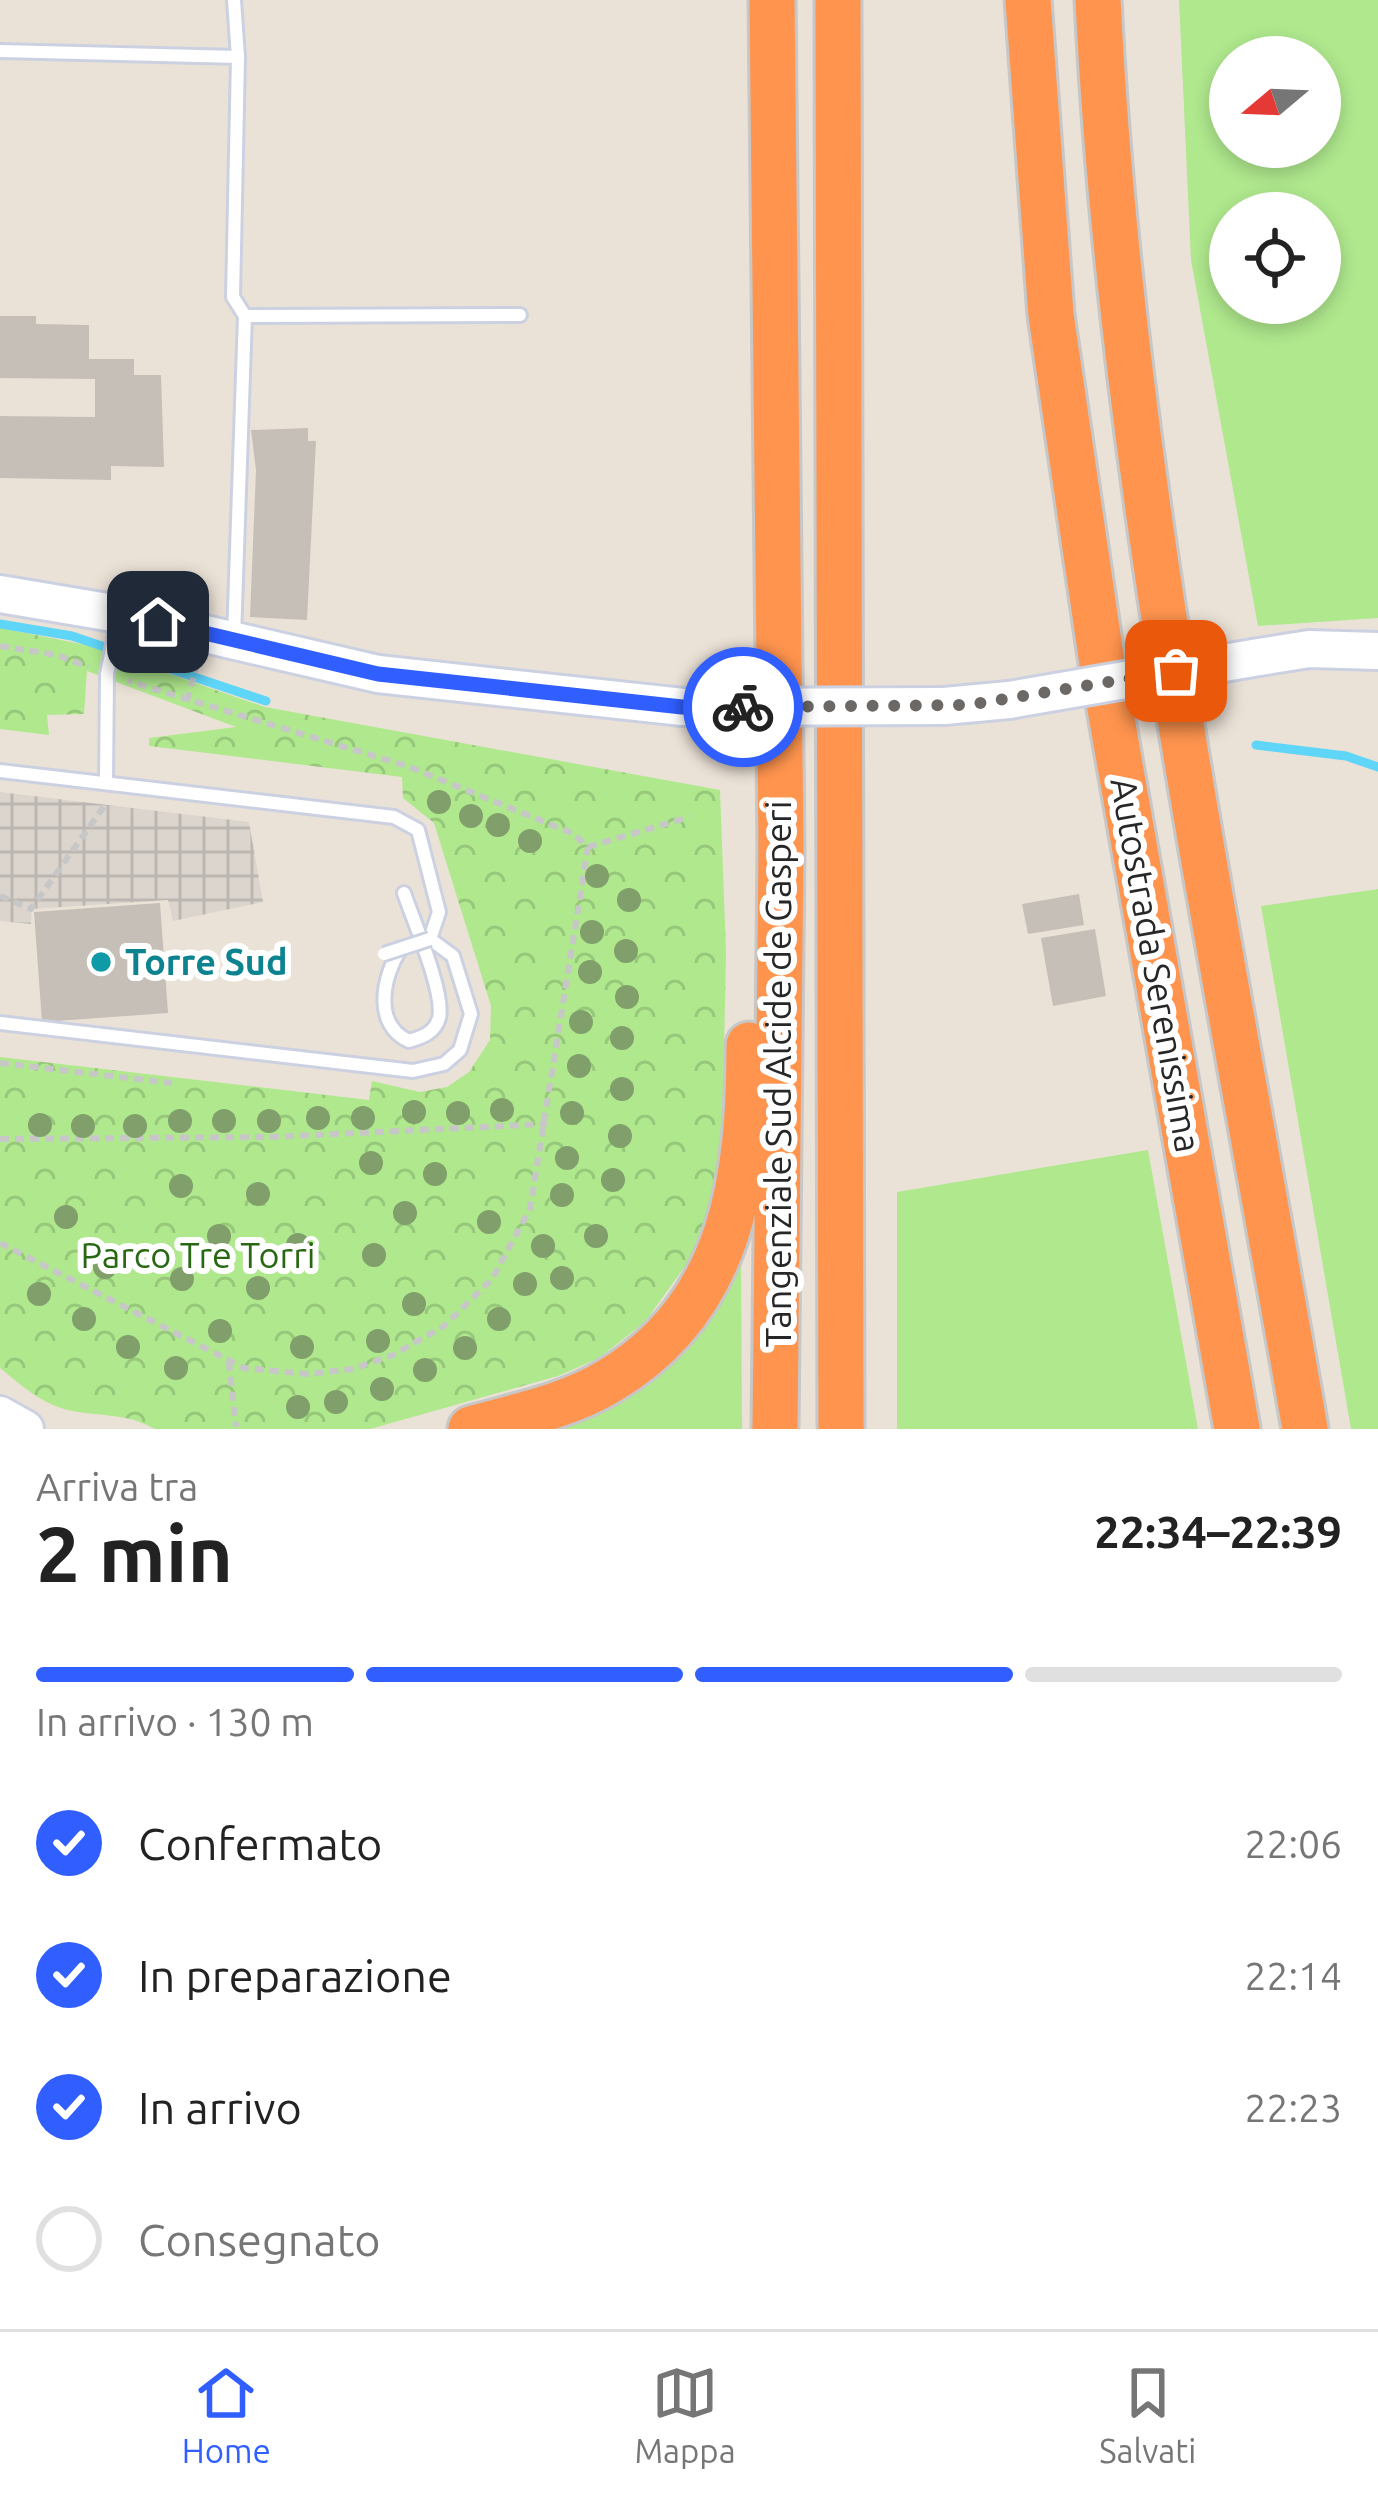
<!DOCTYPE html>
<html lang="it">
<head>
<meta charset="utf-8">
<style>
  body { margin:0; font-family:Ubuntu,sans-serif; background:#f6f6f6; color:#222; height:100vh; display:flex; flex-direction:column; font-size:45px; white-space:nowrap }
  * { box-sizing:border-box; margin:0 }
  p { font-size:39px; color:#767676 }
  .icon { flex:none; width:66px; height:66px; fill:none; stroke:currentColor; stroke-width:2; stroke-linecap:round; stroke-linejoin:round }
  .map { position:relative; height:1429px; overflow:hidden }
  .drawer { display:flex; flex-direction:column; background:#fff; flex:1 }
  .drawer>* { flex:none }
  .needle { width:78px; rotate:251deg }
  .fabs { position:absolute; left:1209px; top:36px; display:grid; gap:24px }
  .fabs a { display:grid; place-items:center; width:132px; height:132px; border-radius:50%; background:#fff; box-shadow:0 6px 18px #0003; font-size:60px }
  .pin { position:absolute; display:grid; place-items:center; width:102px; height:102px; color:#fff; margin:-51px; border-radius:24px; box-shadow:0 6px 18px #0006 }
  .courier { position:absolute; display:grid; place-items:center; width:120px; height:120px; margin:-60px; border:9px solid #305eff; border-radius:50%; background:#fff; color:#222; box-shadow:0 3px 15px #0007 }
  .headline em { font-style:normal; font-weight:700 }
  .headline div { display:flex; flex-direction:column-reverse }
  .headline { display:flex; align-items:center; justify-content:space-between; height:204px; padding:0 36px }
  h1 { font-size:78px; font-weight:700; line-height:90px }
  .bar { display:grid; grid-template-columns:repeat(4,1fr); gap:18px 12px; align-content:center; height:144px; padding:0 36px }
  .bar i { height:15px; border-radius:9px; background:#e0e0e0 }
  .bar .on { background:#305eff }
  .bar p { grid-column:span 4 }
  ol { padding:0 36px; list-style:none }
  li { display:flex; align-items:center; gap:36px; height:132px }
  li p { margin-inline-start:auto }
  li .icon { padding:12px; border-radius:50%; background:#305eff; color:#fff; stroke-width:4 }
  li:last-child { color:#767676 }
  li i { width:66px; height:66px; border:6px solid #e0e0e0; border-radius:50% }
  .menu { display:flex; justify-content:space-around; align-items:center; height:168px; border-top:3px solid #e0e0e0; background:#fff; font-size:33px; color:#767676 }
  .menu a { display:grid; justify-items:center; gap:6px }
  .menu .on { color:#305eff }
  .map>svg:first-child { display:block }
  .grass { fill:#afe88d; fill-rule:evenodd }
  .forest { fill:url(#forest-crowns) }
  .plaza { fill:url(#plaza-grid) }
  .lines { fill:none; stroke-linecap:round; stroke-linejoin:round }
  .stream { stroke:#5fd5f8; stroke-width:9 }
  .building { fill:#c6bfb7 }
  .lane-casing { stroke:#ccd1e2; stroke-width:18 }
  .secondary-casing { stroke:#ccd1e2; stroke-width:42 }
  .highway-casing { stroke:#c7c7c7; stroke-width:51 }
  .path { stroke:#c7c7c7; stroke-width:6; stroke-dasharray:9 6; stroke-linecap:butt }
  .lane { stroke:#fff; stroke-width:12 }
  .secondary { stroke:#fff; stroke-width:36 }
  .highway { stroke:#ff944e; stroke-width:45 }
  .lane-bridge-casing { stroke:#ccd1e2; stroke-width:18; stroke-linecap:butt }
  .secondary-bridge-casing { stroke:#ccd1e2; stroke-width:42; stroke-linecap:butt }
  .lane-bridge { stroke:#fff; stroke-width:12 }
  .secondary-bridge { stroke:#fff; stroke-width:36 }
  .tree { fill:#809f6b }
  .done { stroke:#6c6865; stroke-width:12; stroke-dasharray:0 21.6 }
  .route { stroke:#305eff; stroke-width:15 }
  .culture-dot { fill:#0f9aa8; stroke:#fff; stroke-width:4.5 }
  .labels { text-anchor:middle; stroke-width:12; stroke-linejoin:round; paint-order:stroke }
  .culture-label { font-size:36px; font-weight:bold; fill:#0d838f; stroke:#fff; text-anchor:start }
  .street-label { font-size:36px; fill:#272727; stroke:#fff }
  .park-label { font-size:36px; fill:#286813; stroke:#fff }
</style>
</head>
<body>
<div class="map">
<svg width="1378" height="1429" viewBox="0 0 1378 1429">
  <defs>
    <pattern id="forest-crowns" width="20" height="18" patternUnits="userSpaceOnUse" patternTransform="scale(3)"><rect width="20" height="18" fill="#afe88d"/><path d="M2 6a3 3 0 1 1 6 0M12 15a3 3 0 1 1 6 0" fill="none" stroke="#97c77a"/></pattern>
    <pattern id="plaza-grid" width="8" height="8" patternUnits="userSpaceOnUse" patternTransform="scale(3)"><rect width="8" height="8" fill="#dbd5ce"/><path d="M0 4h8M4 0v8" fill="none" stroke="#bcb7b1"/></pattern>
  </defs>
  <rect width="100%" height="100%" fill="#ebe2d7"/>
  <g class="grass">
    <path d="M1179,0h199v618l-120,8 -67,-366zM1320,57v90h-90v-90zM1320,213v90h-90v-90z"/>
    <path d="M1378,889v540h-27l-90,-523z"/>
    <path d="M1148,1150l50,279h-301v-237z"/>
    <path d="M741,1259l1,170h-196c91,-24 157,-84 195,-170z"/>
  </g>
  <path class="forest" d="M0,628l86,17 179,62 455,83 6,162 -4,197 -19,92 -58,81 -46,36 -41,18 -188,53h-215c-28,-16 -52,-12 -82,-18 -29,-5 -51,-25 -73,-43v-311l369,43 3,-19 48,11 27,-5 22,-15 21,-32 1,-34 -57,-183 -31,-25 -1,-21 -253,-31v-8l87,-11 -149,-56 -3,43 -37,1 2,20 -49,-6z"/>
  <path class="plaza" d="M0,792l249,30 14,80 -90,19 -5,-21 -136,9 -1,15 -31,-3z"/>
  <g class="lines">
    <g class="stream">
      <path d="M0,624l72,12 194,65"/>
      <path d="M1256,745l90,11 32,11"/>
    </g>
  </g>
  <g class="building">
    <path d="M0,316h36v8l53,1v34h45v16h27l3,92 -53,-1v14l-111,-2v-62l95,1v-38l-95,-1z"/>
    <path d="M308,428v13h8l-9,179 -57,-3 6,-147 -5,-40z"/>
    <path d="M1079,894l5,31 -56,9 -6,-30z"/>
    <path d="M160,903l8,110 -126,9 -8,-110z"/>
    <path d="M1095,929l11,67 -53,10 -12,-68z"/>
  </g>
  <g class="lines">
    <defs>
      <g id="lane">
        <path d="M234,0l4,57"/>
        <path d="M0,51l238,6 -5,240 12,19 -11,321"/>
        <path d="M245,316l275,-1"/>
        <path d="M0,771l394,46 24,13 21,82 -9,27 23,17 18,58 -11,36 -16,14 -31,7 -413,-48"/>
        <path d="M106,783l1,-109 12,-59"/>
        <path d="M401,948c-19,29 -28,77 8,93 13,-4 26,-8 30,-23 6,-25 -26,-98 -35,-125"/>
      </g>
      <g id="secondary">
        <path d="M0,594l119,20 259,60 305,33"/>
        <path d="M1259,657l50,-8 69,2"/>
        <path d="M944,706l65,-6"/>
        <path d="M0,1415l25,14"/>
      </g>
      <g id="highway">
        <path d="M772,0l9,849 -6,580"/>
        <path d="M838,0l3,1429"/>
        <path d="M1028,0l23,315 51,348 135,766"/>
        <path d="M1098,0c23,480 126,956 207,1429"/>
        <path d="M471,1429c46,-13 97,-23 138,-48 125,-74 140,-205 140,-336"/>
      </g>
    </defs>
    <use href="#lane" class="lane-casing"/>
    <use href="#secondary" class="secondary-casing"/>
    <use href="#highway" class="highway-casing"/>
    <g class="path">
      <path d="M0,646l57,9 31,12"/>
      <path d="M187,701l10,-37"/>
      <path d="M588,847l101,-30"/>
      <path d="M0,896l31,13 74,-104"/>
      <path d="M0,1063l172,20"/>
      <path d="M0,1139l271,-2 276,-13"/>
      <path d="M0,1243l244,125 63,6 46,-5 40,-14 51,-29 48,-47 38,-70 58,-362 -16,-14 -165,-67 -279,-85"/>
      <path d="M229,1362l7,65"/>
    </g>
    <use href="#lane" class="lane"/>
    <use href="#secondary" class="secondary"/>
    <use href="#highway" class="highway"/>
    <defs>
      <path id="lane-bridge" d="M384,954l46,-15"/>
      <g id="secondary-bridge">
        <path d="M1009,700l250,-43"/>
        <path d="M683,707l261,-1"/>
      </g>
    </defs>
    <use href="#lane-bridge" class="lane-bridge-casing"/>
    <use href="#secondary-bridge" class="secondary-bridge-casing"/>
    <use href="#lane-bridge" class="lane-bridge"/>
    <use href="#secondary-bridge" class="secondary-bridge"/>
  </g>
  <g class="tree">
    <circle cx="439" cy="802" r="12"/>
    <circle cx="471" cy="816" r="12"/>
    <circle cx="498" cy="825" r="12"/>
    <circle cx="530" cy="841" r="12"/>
    <circle cx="597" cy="876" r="12"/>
    <circle cx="629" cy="900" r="12"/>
    <circle cx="592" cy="932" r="12"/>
    <circle cx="626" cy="951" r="12"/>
    <circle cx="590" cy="972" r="12"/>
    <circle cx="627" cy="997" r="12"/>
    <circle cx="581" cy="1022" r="12"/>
    <circle cx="622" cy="1038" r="12"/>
    <circle cx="579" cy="1066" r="12"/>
    <circle cx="622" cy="1089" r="12"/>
    <circle cx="502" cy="1110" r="12"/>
    <circle cx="414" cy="1112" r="12"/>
    <circle cx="458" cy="1113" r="12"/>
    <circle cx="572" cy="1113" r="12"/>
    <circle cx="318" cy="1118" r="12"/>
    <circle cx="363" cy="1118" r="12"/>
    <circle cx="180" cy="1121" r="12"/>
    <circle cx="224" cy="1121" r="12"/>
    <circle cx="269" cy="1121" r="12"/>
    <circle cx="40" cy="1125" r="12"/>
    <circle cx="83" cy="1126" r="12"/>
    <circle cx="135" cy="1126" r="12"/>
    <circle cx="620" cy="1136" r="12"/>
    <circle cx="567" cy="1158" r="12"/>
    <circle cx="371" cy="1163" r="12"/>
    <circle cx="435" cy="1174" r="12"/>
    <circle cx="613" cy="1180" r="12"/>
    <circle cx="181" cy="1186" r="12"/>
    <circle cx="258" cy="1194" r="12"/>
    <circle cx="562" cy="1195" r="12"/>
    <circle cx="405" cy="1213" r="12"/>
    <circle cx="66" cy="1217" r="12"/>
    <circle cx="489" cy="1222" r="12"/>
    <circle cx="219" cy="1236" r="12"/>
    <circle cx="596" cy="1236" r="12"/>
    <circle cx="298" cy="1245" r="12"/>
    <circle cx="543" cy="1246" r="12"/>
    <circle cx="374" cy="1255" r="12"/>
    <circle cx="105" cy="1267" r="12"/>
    <circle cx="562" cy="1278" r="12"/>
    <circle cx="182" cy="1279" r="12"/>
    <circle cx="525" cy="1284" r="12"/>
    <circle cx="258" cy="1288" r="12"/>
    <circle cx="39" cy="1294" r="12"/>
    <circle cx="414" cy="1304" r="12"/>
    <circle cx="84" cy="1319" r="12"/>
    <circle cx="499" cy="1319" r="12"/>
    <circle cx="220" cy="1331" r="12"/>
    <circle cx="378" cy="1341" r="12"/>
    <circle cx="128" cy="1347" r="12"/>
    <circle cx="302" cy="1347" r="12"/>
    <circle cx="465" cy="1348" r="12"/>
    <circle cx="176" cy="1368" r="12"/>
    <circle cx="425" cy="1370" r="12"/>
    <circle cx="382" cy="1389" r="12"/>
    <circle cx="336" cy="1402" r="12"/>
    <circle cx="298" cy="1407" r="12"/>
  </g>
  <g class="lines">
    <path class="done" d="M743,707l225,-2 208,-34"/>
    <path class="route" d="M158,622l220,52 304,33h61"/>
  </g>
  <circle class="culture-dot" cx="101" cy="962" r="12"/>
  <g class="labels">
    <g class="culture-label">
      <text x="125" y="975">Torre Sud</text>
    </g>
    <g class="street-label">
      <text transform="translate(1156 965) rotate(80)" y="13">Autostrada Serenissima</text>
      <text transform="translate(778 1074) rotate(-90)" y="13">Tangenziale Sud Alcide de Gasperi</text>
    </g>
    <g class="park-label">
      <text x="198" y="1268">Parco Tre Torri</text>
    </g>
  </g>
</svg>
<div class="fabs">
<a><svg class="needle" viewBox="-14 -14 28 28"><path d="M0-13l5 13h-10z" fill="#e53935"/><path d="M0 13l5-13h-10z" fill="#767676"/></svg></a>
<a><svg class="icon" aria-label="locate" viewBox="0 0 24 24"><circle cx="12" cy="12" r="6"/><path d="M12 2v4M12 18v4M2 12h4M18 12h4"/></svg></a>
</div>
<div class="pin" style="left:1176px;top:671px;background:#ea580c"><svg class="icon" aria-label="bag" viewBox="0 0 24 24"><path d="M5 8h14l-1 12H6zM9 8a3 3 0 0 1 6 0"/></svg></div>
<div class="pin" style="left:158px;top:622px;background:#1f2937"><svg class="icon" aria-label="home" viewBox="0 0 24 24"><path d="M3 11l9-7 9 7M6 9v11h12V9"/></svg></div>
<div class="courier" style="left:743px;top:707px"><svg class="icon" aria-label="bike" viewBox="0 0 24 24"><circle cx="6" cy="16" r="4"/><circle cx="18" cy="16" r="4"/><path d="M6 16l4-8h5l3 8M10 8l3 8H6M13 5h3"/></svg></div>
</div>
<section class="drawer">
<div class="headline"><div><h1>2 min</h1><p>Arriva tra</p></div><em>22:34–22:39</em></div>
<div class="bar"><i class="on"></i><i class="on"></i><i class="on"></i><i></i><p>In arrivo · 130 m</p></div>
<ol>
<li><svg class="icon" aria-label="check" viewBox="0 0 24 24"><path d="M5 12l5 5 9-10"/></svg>Confermato<p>22:06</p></li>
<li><svg class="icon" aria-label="check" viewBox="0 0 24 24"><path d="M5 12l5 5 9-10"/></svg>In preparazione<p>22:14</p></li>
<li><svg class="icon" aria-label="check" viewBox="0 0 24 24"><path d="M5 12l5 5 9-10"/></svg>In arrivo<p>22:23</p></li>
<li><i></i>Consegnato</li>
</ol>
</section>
<nav class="menu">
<a class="on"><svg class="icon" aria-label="home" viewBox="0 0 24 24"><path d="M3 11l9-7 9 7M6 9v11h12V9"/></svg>Home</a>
<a><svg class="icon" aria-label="map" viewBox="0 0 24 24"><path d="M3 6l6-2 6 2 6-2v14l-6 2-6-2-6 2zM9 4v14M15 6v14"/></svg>Mappa</a>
<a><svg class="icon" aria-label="saved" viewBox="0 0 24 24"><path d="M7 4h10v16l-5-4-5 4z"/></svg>Salvati</a>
</nav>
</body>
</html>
